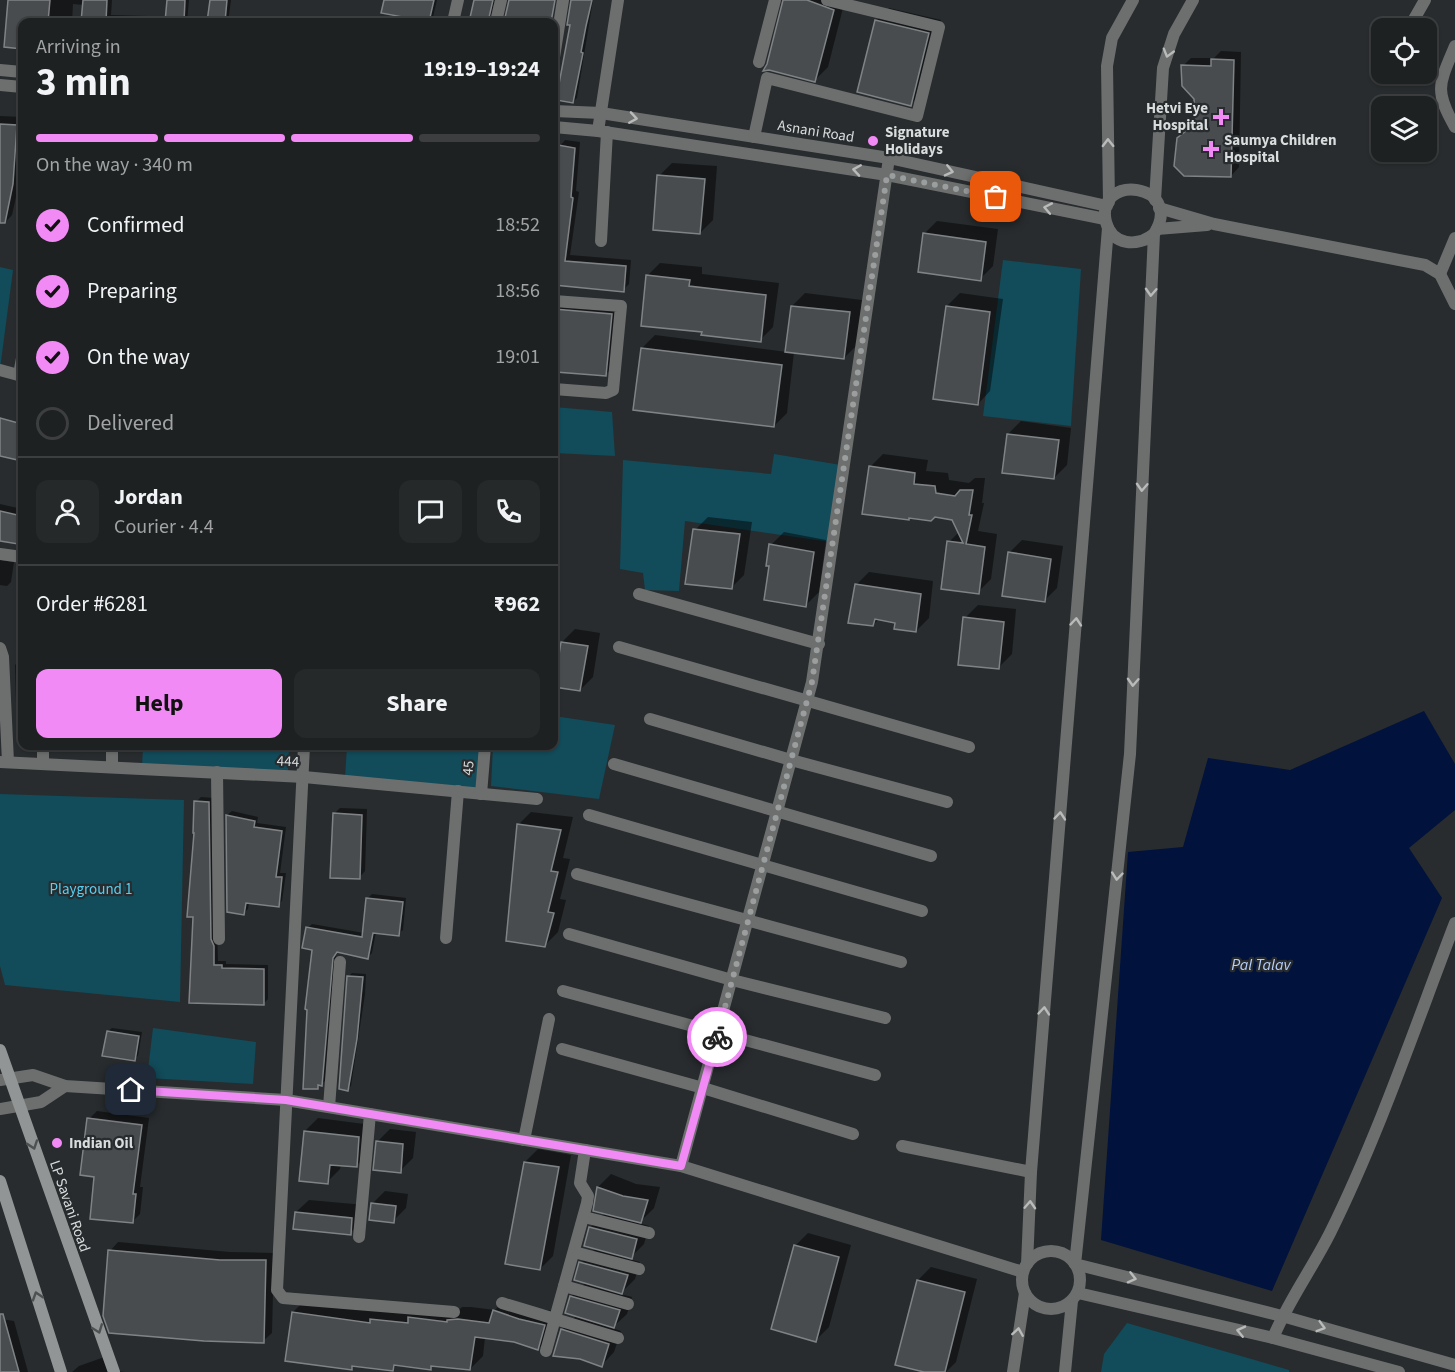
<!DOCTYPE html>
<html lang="en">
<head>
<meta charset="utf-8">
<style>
  body { margin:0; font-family:"Source Sans 3",sans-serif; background:#26292a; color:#f1f3f6; height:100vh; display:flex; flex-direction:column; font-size:22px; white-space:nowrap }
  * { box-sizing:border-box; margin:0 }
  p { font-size:20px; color:#a1a3a5 }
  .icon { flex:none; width:33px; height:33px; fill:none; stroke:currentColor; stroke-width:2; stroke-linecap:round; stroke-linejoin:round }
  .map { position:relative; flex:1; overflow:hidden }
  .drawer { position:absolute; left:18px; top:18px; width:540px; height:732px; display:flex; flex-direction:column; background:#1e2122; border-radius:12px; box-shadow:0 2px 4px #0004,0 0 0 2px #3c3e40 }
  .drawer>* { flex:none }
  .buttons { position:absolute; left:1371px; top:18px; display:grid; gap:12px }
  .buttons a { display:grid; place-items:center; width:66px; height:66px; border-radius:12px; background:#1e2122; box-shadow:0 2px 4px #0004,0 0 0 2px #3c3e40; font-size:30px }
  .pin { position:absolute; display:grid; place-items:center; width:51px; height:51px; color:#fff; margin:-26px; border-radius:12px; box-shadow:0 3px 9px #0006 }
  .courier { position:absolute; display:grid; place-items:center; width:60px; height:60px; margin:-30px; border:4px solid #f18af4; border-radius:50%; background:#fff; color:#222; box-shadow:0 2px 8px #0007 }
  .overview em { font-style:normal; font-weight:700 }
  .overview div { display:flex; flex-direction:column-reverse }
  .overview { display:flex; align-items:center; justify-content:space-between; height:102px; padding:0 18px }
  h1 { font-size:39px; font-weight:700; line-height:45px }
  .bar { display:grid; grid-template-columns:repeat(4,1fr); gap:9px 6px; align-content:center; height:72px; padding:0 18px }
  .bar i { height:8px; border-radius:4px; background:#3c3e40 }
  .bar .current { background:#f18af4 }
  .bar p { grid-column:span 4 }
  .line { display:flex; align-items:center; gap:15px; padding:0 18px; border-top:2px solid #3c3e40 }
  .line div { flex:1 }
  .round { display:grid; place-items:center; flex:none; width:63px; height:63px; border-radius:12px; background:#26292a }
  ol { padding:0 18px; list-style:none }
  li { display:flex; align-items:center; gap:18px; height:66px }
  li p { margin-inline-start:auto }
  li .icon { padding:6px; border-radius:50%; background:#f18af4; color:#111; stroke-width:4 }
  li:last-child { color:#a1a3a5 }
  li i { width:33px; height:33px; border:3px solid #3c3e40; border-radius:50% }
  .button { display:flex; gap:12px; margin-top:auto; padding:12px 18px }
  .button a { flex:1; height:69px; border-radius:12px; background:#f18af4; color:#111; font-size:24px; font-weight:700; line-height:69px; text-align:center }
  .button a+a { background:#26292a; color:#f1f3f6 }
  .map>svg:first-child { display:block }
  .green { fill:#124b5a }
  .water { fill:#01123d }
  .shadow { fill:#0007 }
  .building { fill:#484c4e; stroke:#808386; stroke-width:1.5 }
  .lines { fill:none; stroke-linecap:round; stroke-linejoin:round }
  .minor { stroke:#6d6f6f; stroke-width:12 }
  .tertiary { stroke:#6d6f6f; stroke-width:12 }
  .secondary { stroke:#929595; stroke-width:12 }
  .oneway { stroke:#b9bbbb }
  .oneway2 { stroke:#4d5152 }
  .done { stroke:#9b9e9f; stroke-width:6; stroke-dasharray:0 10.8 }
  .route { stroke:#f18af4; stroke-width:8 }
  .poi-dot { fill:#f18af4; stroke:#282c2e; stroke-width:2 }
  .labels { text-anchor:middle; stroke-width:4.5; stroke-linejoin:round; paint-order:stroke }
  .poi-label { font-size:15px; font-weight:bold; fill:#d9dcdc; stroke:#282c2e; text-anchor:start }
  .street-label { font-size:15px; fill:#d9dcdc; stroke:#282c2e }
  .park-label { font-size:15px; fill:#56d0f2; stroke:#282c2e }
  .water-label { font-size:16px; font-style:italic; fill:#b6cffd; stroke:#282c2e }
</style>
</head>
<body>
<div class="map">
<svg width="1455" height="1372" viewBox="0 0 1455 1372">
  <rect width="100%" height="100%" fill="#282c2e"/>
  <g class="green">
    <path d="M1003,260l78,9 -10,157 -88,-10z"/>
    <path d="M0,267l13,3 -13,99z"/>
    <path d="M554,407l58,5 3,44 -61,-3z"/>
    <path d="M774,454l67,11 -11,77 -145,-21 -6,70 -34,-1 -2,-17 -23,-4 3,-109 148,14z"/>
    <path d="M554,716l61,9 -16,74 -108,-13 2,-40h61z"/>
    <path d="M143,746h146l-1,28 -146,-6z"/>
    <path d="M347,746h134l-2,44 -134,-12z"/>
    <path d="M0,794l184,6 -4,202 -175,-17 -5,-19z"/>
    <path d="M153,1028l103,14 -3,42 -106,-6z"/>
    <path d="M1127,1323l162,47v2h-188l3,-18z"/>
  </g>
  <path class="water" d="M1424,711l31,53v46l-46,38 33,50 -170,393 -171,-51 27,-388 55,-5 25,-89 82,12z"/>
  <g class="shadow">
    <path d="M10,0h102l-1,15 36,1v6h-65l2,-17 -11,-1 -1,18h-50v25l-16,-1z"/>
    <path d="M168,0h21l-2,22h-21z"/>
    <path d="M210,0h21l-3,22h-20z"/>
    <path d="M385,0h52l-4,17 -5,5z"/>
    <path d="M475,0h20l-4,15 2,7h-24z"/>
    <path d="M510,0h45l-5,22h-44z"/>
    <path d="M575,0h18l-16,98 -4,4z"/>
    <path d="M784,0h61l-17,67 -13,13z"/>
    <path d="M889,8l52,12 -18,71 -12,13 -35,-83z"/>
    <path d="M1221,51l20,1 -2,115 -8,9 -53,-37 18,-16v-24l-13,-33 8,-8h23z"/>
    <path d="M0,116l22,1 -1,57 -9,41 -8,9 -4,-1z"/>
    <path d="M565,140l15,2 -4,49 3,1 -9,63 61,5 -2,24 -6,6 -69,-5v-140l6,1z"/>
    <path d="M672,163l45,3 -4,54 -13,13 -41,-57z"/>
    <path d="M937,221l61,8 -5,37 -13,13 -56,-45z"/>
    <path d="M660,263l42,4v7l77,9 -6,44 -13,13 -56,-9 -57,-55z"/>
    <path d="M805,293l57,7 -5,45 -13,13 -50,-6 -7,61 -13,13 -132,-78 13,-13 132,17 5,-46z"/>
    <path d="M960,293l43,6 -13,92 -12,13 -31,-98z"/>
    <path d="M554,301l64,6 -6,61 -7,7 -51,-3z"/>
    <path d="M1021,421l50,7 -4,37 -13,13 -46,-44z"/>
    <path d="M883,454l45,6 -2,11 22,2 1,7 20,3 6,-5h10l-3,25h2l-6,28 19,3 -6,45 -13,13 -29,-50 10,-10 -6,-14 -83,-51z"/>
    <path d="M0,504l22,5v29l-4,5 -18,-4z"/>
    <path d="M708,517l44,5 -8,53 -13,13 -36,-58z"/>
    <path d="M784,532l42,8 -7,52 -13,13 -35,-60z"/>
    <path d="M1022,540l41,6 -6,42 -13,13 -35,-48z"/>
    <path d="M0,560l14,2 -3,20 -4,4 -7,-1z"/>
    <path d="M869,572l64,9 -4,37 -13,13 -19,-9 -18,-3 -6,6 -17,-40z"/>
    <path d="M978,605l38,4 -4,45 -13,13 -34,-49z"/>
    <path d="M575,629l25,4 -7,44 -13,13 -26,-5v-33h7l1,-10z"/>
    <path d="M19,661h3v81h-5l-2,-77z"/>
    <path d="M121,746h24l-4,4h-19z"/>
    <path d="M201,797l12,1 5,163h8v3l42,1v34l-5,5 -72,-3 4,-85 1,-114z"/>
    <path d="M340,808l27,1 -2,62 -6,7 -25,-64z"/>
    <path d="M232,811l26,6 -1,6 29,4 -6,46h6l-4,28 -4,4 -29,-3 -1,7 -4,4 -17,-98z"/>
    <path d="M531,812l42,5 -10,41 7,1 -10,40 6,1 -8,32 -13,13 -27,-120z"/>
    <path d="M372,894l34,4 -3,32 -5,4 -22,-2 -4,21 -4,4 -30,-6 -2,5 -10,124 -9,8 -3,-139 -6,-21 4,-4 52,9 3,-34z"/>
    <path d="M352,973l14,1 -1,20 -14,92 -3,3 1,-113z"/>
    <path d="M112,1028l30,4 -4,24 -4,3 -26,-28z"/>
    <path d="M97,1111l52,7 -9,69h3l-3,27 -8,8 -37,-46 -6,-57z"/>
    <path d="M318,1118l54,7 -3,28 -13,13 -15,-1 -1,4 -13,13 -22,-51z"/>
    <path d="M390,1129l26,3 -3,26 -13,13 -23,-29z"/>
    <path d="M538,1149l33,6 -18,101 -13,13 -15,-107z"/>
    <path d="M611,1174l25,10 24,3 -6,21 -15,15 10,3 -5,18 -15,15 11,3 -5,17 -15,15 12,3 -5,17 -15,14 9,3 -7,21 -12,13 -22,-7 -18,-28 15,-15 -6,-18 15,-15 -5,-19 15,-15 -6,-20 16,-16 -11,-2 3,-23z"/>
    <path d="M385,1191l23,3 -2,14 -13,13 -21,-17z"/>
    <path d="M309,1200l56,5 -2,15 -13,13 -54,-21z"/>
    <path d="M808,1233l43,12 -22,82 -13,13 -21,-94z"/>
    <path d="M118,1242l112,10 44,1 -2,80 -9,8 -153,-90z"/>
    <path d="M931,1267l46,12 -21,83 -10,10h-15l-13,-92z"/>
    <path d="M507,1298l25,9 25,5 -7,24 -12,13 -24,-9 -29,-3 -2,19 -13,13 -36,-5 -4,4 -32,-4 -6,5 -37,-4 -4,4 -58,-57 13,-13 117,6 37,4 2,-2h9l24,3z"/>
    <path d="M1,1319l13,2 14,51h-28z"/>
    <path d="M110,1355l7,16 8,1h-53l7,-6z"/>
  </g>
  <g class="building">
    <path d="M8,0h42l-2,22h-26v27l-18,-2z"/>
    <path d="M83,0h24l-1,22h-25z"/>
    <path d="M167,0h18l-1,22h-19z"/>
    <path d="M210,0h17l-2,22h-18z"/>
    <path d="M384,0h50l-5,22 -48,-9z"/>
    <path d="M474,0h19l-5,22h-19z"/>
    <path d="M509,0h46l-4,22h-47z"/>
    <path d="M571,0h21l-6,26 -5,26 2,1 -10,50 -17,-3 14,-75h-3z"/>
    <path d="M783,0h24l27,10 -19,72 -46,-12 -6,1 4,-7z"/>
    <path d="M875,20l54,13 -18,73 -54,-14z"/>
    <path d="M1211,59l23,1 -3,117 -47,-1 -10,-10 3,-28 18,-14 -1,-25 -12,-13 -1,-21 30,1z"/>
    <path d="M0,124l17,1 -4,59 -8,39h-5z"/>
    <path d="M558,145l17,3 -4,49 2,1 -8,63 61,5 -2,26 -70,-7v-96z"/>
    <path d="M657,175l48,4 -5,55 -47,-4z"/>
    <path d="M923,233l63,9 -5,39 -63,-9z"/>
    <path d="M646,275l44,5 -1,6 77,9 -5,47 -60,-7 1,-3 -61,-6z"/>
    <path d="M791,306l59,6 -6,47 -59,-7z"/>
    <path d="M946,306l44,6 -12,93 -45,-6z"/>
    <path d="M554,309l58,5 -6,62 -50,-4 3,-40h-5z"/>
    <path d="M641,348l141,17 -8,62 -141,-17z"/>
    <path d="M0,418l22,6v37l-22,-5z"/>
    <path d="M1007,434l52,6 -5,39 -52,-6z"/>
    <path d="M869,466l46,7 -1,11 21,2 1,7 19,3 5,-6h13l-4,25h3l-6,29 19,3 -6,47 -38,-5 6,-48 16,2 -11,-23 -17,-3 -4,4 -22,-3v2l-47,-6z"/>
    <path d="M0,511l22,5 -4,28 -18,-3z"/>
    <path d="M693,529l47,5 -8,55 -47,-5z"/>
    <path d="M769,544l45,8 -8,55 -42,-7 5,-34h-3z"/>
    <path d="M1008,552l43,7 -6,43 -43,-6z"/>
    <path d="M855,584l66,10 -5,38 -22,-3 1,-6 -20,-4 -2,7 -25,-3z"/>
    <path d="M963,617l41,5 -5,47 -41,-4z"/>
    <path d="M561,642l27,4 -8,45 -26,-4z"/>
    <path d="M194,801l15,1 2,137 3,7v19h8v3l42,1v36l-75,-2 4,-86h-6l7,-84h-1z"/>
    <path d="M333,813l29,2 -2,64 -30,-1z"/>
    <path d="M226,815l29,6 -1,6 28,4 -6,46h6l-3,30 -33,-4 -2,12 -17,-3z"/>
    <path d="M517,824l44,6 -10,41 7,1 -10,40 6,1 -9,34 -39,-6z"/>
    <path d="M366,898l37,4 -4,34 -26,-3 -5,26 -31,-7 -4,6 -11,128 -4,-1v4h-15l4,-79 -2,-1 7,-59 -10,-2 4,-21 56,10z"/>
    <path d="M347,976l16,1 -6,62 -9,52 -9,-2z"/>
    <path d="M107,1031l32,5 -4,25 -33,-5z"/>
    <path d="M87,1118l55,7 -9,69h3l-3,29 -43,-4 4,-42 -14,-2z"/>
    <path d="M304,1131l55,6 -2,30 -27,-2 -2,19 -29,-3z"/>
    <path d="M376,1141l27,3 -2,29 -28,-3z"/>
    <path d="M524,1162l35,5 -19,103 -35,-6z"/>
    <path d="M597,1187l26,9 25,4 -7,23 -48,-12z"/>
    <path d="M371,1203l25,3 -2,17 -25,-3z"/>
    <path d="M295,1212l57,6 -1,17 -58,-6z"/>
    <path d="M589,1227l48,12 -5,20 -48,-13z"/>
    <path d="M794,1245l45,12 -23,85 -45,-13z"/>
    <path d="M108,1250l112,10h46l-2,83 -60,-2 -95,-8 -6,-17z"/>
    <path d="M579,1262l49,13 -6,19 -48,-14z"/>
    <path d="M917,1280l48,12 -20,80h-21l-29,-7z"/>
    <path d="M570,1296l50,14 -6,18 -49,-15z"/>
    <path d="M493,1310l26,9 26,6 -7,25 -24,-8 -39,-5 -5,33 -39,-4v4l-37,-5 -1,6 -41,-5v4l-67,-9 7,-49 78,11v-4l38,4v-6l39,5v-2l11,-1 31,4z"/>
    <path d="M0,1314h3l16,58h-19z"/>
    <path d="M561,1329l48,15 -7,23 -22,-8 -27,-3z"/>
  </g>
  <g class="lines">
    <g class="minor">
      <path d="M453,22l5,-22"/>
      <path d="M496,22l5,-22"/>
      <path d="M1409,28l16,-28"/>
      <path d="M1455,46c-16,38 -21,44 0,81"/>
      <path d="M554,57l9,-57"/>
      <path d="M759,62l16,-62"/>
      <path d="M754,137l13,-59 150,38 22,-89 -112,-27"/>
      <path d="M1159,208l55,16 211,41 15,9 15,30"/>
      <path d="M1157,229l50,-4"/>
      <path d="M601,241l6,-109"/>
      <path d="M1440,274l15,-36"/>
      <path d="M554,301l67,5 -8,84 -7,3 -52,-4"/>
      <path d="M0,370l22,6"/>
      <path d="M19,375l3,-17"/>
      <path d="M0,554l22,3"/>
      <path d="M639,594l180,50"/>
      <path d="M619,647l350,100"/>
      <path d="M0,648l3,9 5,105"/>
      <path d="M650,719l141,41 156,42"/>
      <path d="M304,746l-27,544 6,8 171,14"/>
      <path d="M0,762l304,15 233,22"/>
      <path d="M43,763v-17"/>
      <path d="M614,764l317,92"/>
      <path d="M112,766v-20"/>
      <path d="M217,772l2,167"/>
      <path d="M481,794l4,-48"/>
      <path d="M589,815l333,96"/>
      <path d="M577,874l324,88"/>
      <path d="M569,934l163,46 153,38"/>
      <path d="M446,938l12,-147"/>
      <path d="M563,991l312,84"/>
      <path d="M562,1049l141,39 150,46"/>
      <path d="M329,1107l11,-145"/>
      <path d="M524,1140l25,-121"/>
      <path d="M902,1146l129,26"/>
      <path d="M681,1166l131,-484 77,-524"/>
      <path d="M584,1217l65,16"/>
      <path d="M359,1237l11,-123"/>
      <path d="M574,1252l65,17"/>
      <path d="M564,1286l64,18"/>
      <path d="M502,1303l116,35"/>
      <path d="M1273,1338c15,-37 39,-69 57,-105 49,-99 85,-206 125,-310"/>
      <path d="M546,1351l41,-148 1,-7 -8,-13 5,-33"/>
    </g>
    <g class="tertiary">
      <path d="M0,70l22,2"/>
      <path d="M0,85l22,2"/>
      <path d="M554,111l47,2 288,45 218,48"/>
      <path d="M554,127l44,4 289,44 218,44"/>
      <path d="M598,131l20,-131"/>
      <path d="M1155,200l8,-132 11,-34 19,-34"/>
      <path d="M1109,202l-2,-136 5,-28 21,-38"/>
      <path d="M1154,234c-16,13 -42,12 -48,-12 -12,-50 80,-39 48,12l-24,520 -55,510 207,52 173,49"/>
      <path d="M0,1080l33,-5 32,11 221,14 395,66 342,106"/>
      <path d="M0,1109l41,-7 24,-16"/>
      <circle cx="1051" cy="1280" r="29"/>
      <path d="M1027,1264l4,-92 77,-944"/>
      <path d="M1078,1293l195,45 126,34"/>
      <path d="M1013,1372l12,-79"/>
      <path d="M1065,1372l7,-71"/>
    </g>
    <g class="secondary">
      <path d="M0,1050l114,322"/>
      <path d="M0,1181l61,191"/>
    </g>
  </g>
  <defs><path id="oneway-chevron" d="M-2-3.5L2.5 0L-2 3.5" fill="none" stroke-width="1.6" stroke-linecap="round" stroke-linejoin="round" transform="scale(1.5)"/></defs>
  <g class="oneway">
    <use href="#oneway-chevron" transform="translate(1168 53) rotate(106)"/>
    <use href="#oneway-chevron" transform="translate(633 118) rotate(9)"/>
    <use href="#oneway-chevron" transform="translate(1108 143) rotate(-91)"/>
    <use href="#oneway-chevron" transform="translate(857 170) rotate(-171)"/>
    <use href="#oneway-chevron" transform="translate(949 171) rotate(13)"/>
    <use href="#oneway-chevron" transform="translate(1048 208) rotate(-169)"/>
    <use href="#oneway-chevron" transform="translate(1151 292) rotate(93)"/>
    <use href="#oneway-chevron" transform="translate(1142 487) rotate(93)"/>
    <use href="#oneway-chevron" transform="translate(1076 622) rotate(-85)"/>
    <use href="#oneway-chevron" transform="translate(1133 682) rotate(93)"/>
    <use href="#oneway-chevron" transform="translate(1060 816) rotate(-85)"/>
    <use href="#oneway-chevron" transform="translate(1117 876) rotate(96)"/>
    <use href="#oneway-chevron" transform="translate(1044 1011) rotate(-85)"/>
    <use href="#oneway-chevron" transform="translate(1030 1205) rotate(-87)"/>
    <use href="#oneway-chevron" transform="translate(1132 1278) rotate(14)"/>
    <use href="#oneway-chevron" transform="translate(1321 1327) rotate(16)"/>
    <use href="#oneway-chevron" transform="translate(1241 1331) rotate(-167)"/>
    <use href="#oneway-chevron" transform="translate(1018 1332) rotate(-81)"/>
  </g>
  <g class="oneway2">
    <use href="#oneway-chevron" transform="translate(33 1145) rotate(71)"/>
    <use href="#oneway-chevron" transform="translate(37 1296) rotate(-108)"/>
    <use href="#oneway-chevron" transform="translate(98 1329) rotate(69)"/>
  </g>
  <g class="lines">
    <path class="done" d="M717,1037l95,-355 75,-507 109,22"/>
    <path class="route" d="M131,1090l155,10 395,66 36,-129"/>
  </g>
  <g class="poi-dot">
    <path d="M1218 108h6v6h6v6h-6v6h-6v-6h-6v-6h6z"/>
    <circle cx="873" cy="141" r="6"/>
    <path d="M1208 140h6v6h6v6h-6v6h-6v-6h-6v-6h6z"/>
    <circle cx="57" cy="1143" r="6"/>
  </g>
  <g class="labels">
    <g class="poi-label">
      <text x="1208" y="113" text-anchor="end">Hetvi Eye<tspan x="1208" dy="17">Hospital</tspan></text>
      <text x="885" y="137">Signature<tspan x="885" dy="17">Holidays</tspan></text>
      <text x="1224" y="145">Saumya Children<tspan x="1224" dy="17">Hospital</tspan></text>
      <text x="69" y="1148">Indian Oil</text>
    </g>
    <g class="street-label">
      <text transform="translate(816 131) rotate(9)" y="5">Asnani Road</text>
      <text transform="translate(288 761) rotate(3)" y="5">444</text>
      <text transform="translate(468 768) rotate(-85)" y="5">45</text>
      <text transform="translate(70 1206) rotate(71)" y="5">LP Savani Road</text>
    </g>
    <g class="park-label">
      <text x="91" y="894">Playground 1</text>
    </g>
    <g class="water-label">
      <text x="1261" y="970">Pal Talav</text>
    </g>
  </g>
</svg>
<div class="buttons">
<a><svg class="icon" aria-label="locate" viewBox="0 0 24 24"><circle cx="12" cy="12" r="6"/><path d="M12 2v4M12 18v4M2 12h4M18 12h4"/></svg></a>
<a><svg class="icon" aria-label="layers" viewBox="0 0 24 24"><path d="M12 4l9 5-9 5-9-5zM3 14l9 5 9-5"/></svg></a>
</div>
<div class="pin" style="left:996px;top:197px;background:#ea580c"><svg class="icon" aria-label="bag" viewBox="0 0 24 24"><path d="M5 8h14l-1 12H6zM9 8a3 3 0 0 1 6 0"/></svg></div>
<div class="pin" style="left:131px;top:1090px;background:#1f2937"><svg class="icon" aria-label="home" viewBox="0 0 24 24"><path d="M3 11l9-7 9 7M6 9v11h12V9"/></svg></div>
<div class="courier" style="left:717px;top:1037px"><svg class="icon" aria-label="bike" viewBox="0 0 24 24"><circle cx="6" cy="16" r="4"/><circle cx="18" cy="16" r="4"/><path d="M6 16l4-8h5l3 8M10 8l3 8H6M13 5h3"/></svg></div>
<section class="drawer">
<div class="overview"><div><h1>3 min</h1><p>Arriving in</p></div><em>19:19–19:24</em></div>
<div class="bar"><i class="current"></i><i class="current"></i><i class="current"></i><i></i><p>On the way · 340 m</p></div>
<ol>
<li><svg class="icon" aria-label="check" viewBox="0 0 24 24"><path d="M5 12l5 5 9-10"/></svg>Confirmed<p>18:52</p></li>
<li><svg class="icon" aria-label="check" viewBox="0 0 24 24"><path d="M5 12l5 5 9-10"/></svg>Preparing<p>18:56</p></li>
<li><svg class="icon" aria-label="check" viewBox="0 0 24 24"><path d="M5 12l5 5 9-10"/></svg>On the way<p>19:01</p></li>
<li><i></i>Delivered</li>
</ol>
<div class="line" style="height:108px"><a class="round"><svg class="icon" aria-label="person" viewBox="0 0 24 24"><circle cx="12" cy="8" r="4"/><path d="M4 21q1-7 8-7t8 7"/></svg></a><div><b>Jordan</b><p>Courier · 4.4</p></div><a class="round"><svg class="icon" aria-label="chat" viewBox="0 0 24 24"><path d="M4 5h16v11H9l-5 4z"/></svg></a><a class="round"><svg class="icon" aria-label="phone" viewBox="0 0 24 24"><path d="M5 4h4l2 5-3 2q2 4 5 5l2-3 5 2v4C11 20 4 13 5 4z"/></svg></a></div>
<div class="line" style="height:78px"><div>Order #6281</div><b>₹962</b></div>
<div class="button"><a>Help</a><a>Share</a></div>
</section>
</div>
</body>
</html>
